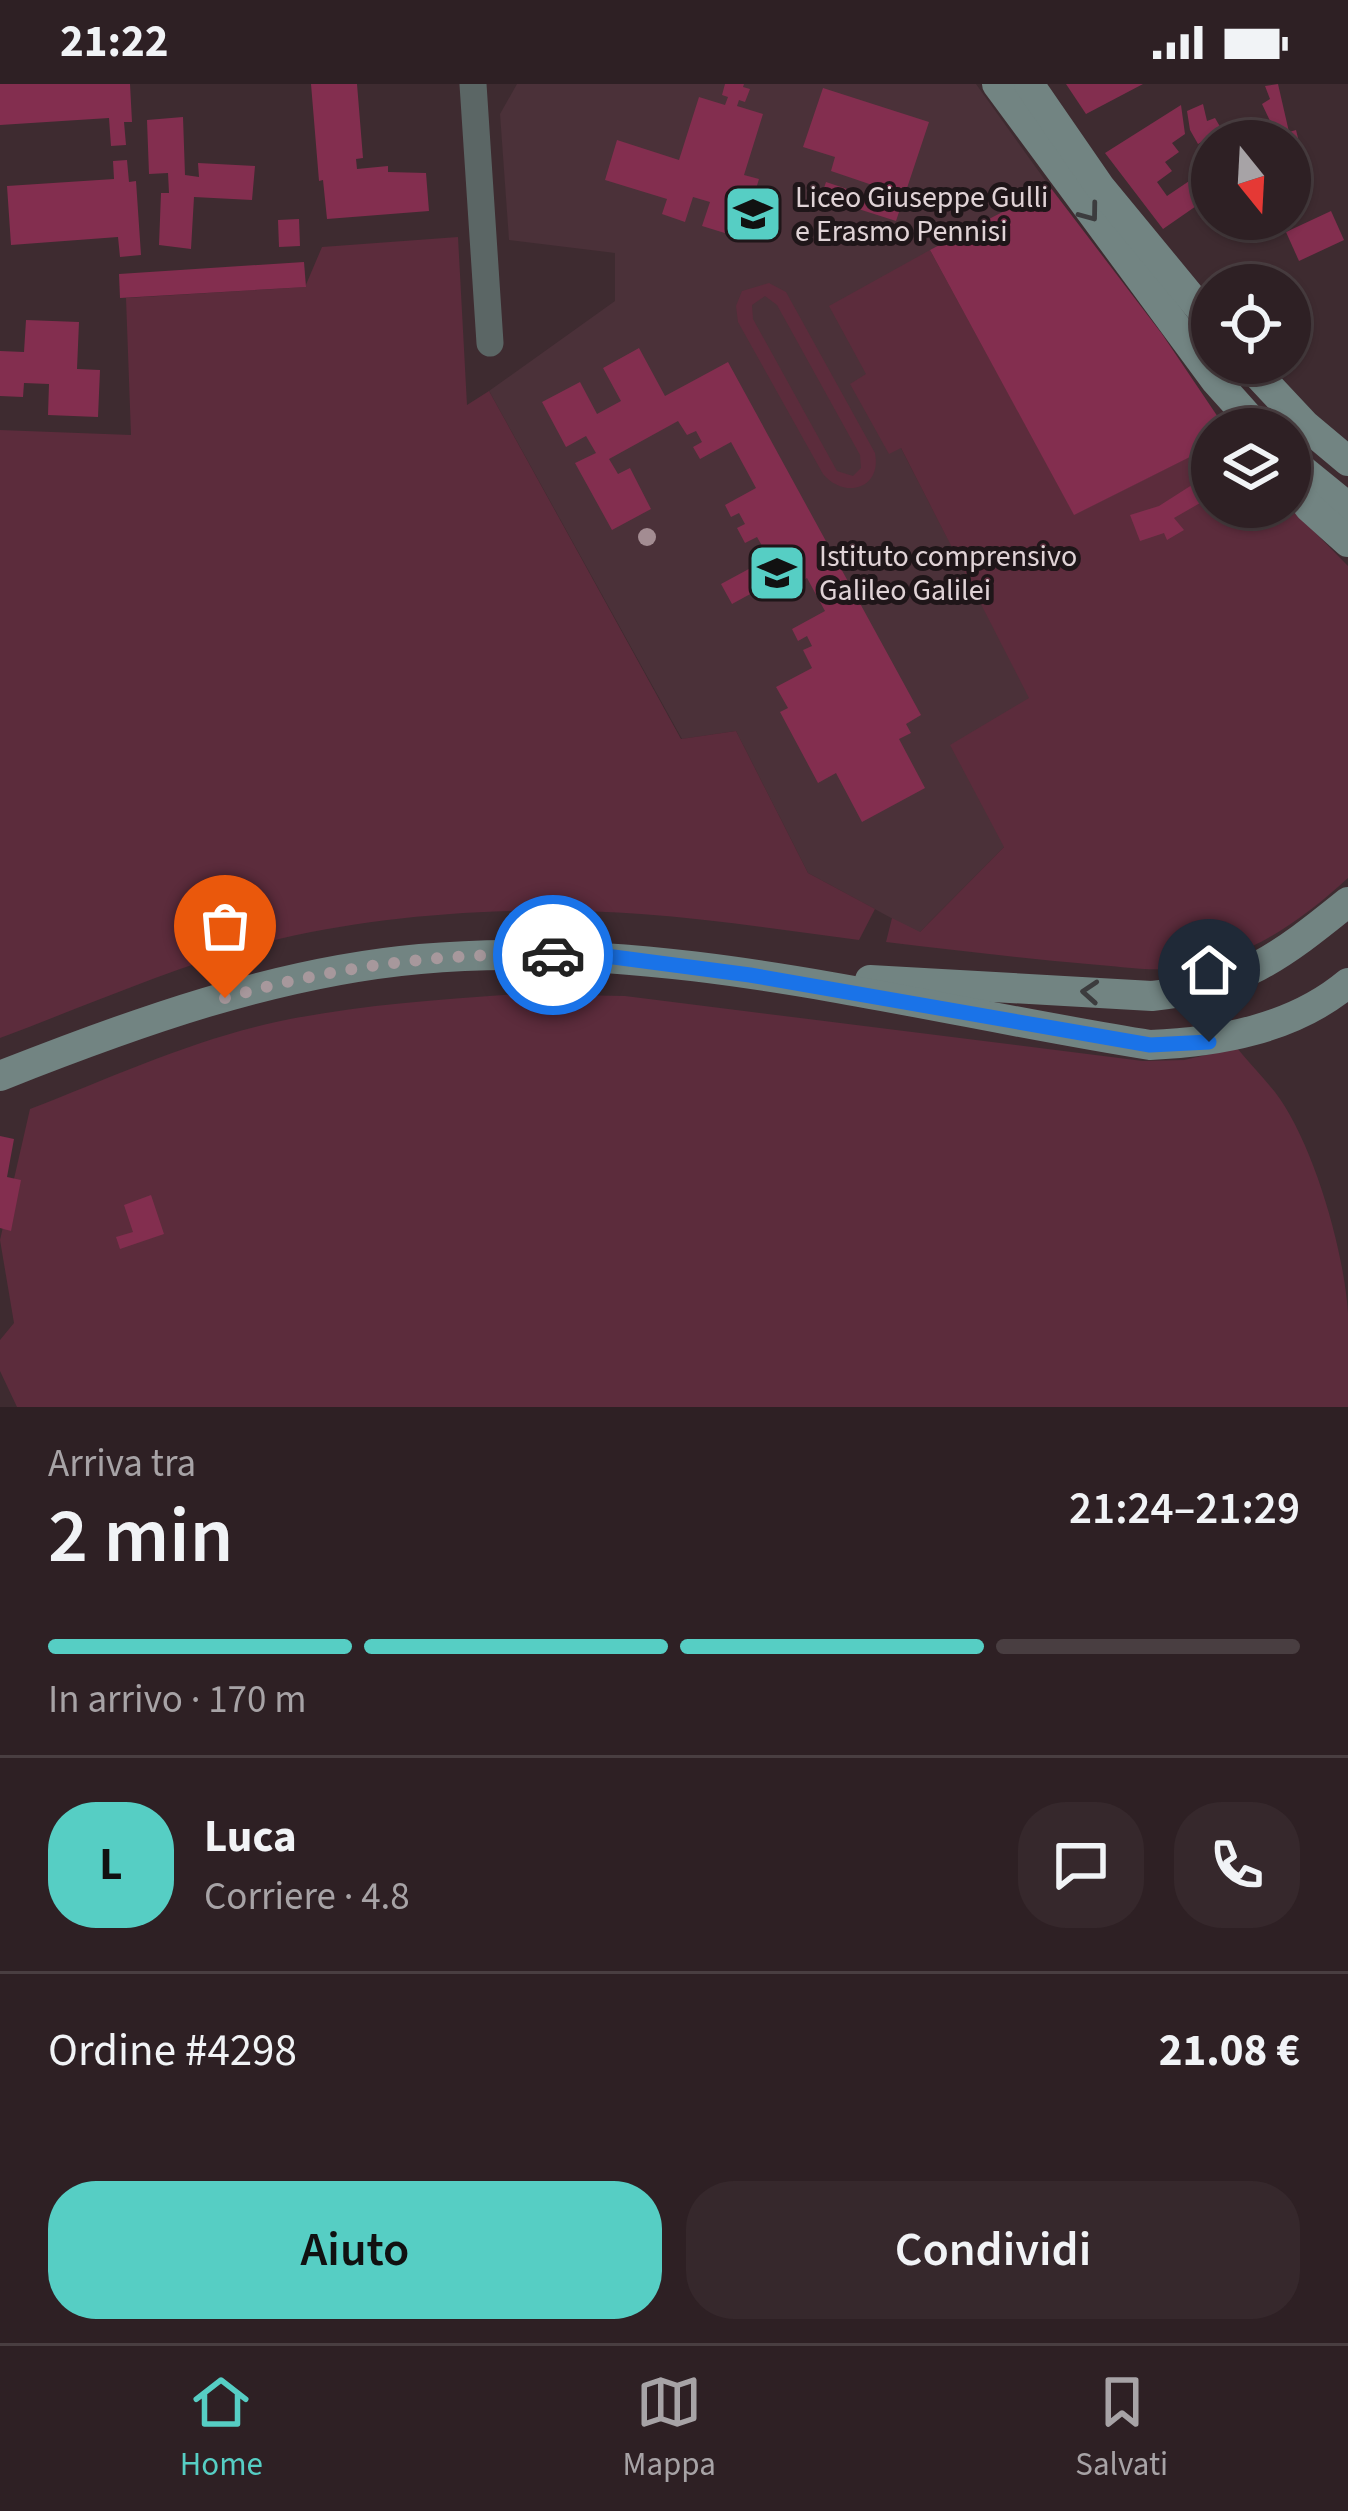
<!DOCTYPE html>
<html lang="it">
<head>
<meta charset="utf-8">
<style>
  body { margin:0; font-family:"Source Sans 3",sans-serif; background:#36282c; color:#f1f3f6; height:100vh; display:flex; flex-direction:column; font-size:45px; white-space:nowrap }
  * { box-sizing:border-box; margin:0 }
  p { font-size:39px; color:#a7a3a6 }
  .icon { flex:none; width:66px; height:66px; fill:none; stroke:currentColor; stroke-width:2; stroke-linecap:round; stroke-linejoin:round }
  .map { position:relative; height:1323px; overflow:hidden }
  .panel { display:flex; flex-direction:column; background:#2e2024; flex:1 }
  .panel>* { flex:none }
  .needle { width:78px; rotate:162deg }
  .fabs { position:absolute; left:1191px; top:36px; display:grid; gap:24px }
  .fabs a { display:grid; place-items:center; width:120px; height:120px; border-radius:50%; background:#2e2024; box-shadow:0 3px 9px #0004,0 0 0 3px #493e41; font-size:60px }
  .pin { position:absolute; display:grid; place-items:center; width:102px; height:102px; color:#fff; margin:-123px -51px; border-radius:50% 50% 50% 0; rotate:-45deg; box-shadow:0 0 12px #0007 }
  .pin .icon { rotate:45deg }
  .courier { position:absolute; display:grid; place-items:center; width:120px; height:120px; margin:-60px; border:9px solid #1a73e8; border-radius:50%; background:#fff; color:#222; box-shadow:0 3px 15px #0007 }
  .head em { font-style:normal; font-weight:600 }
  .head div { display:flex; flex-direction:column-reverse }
  .head { display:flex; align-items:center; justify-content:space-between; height:204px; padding:0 48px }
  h1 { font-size:78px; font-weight:600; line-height:90px }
  .bar { display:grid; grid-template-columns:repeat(4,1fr); gap:18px 12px; align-content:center; height:144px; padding:0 48px }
  .bar i { height:15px; border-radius:9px; background:#493e41 }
  .bar .on { background:#56cec4 }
  .bar p { grid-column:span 4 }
  .line { display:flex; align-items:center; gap:30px; padding:0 48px; border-top:3px solid #493e41 }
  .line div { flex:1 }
  .round { display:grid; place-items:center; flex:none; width:126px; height:126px; border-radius:48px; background:#36282c }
  .action { display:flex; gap:24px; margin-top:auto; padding:24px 48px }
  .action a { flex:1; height:138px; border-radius:48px; background:#56cec4; color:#111; font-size:48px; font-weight:600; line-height:138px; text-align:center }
  .action a+a { background:#36282c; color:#f1f3f6 }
  .status { display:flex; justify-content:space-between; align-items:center; height:84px; padding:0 60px; background:#2e2024; direction:ltr }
  .status svg { height:33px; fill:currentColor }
  .dock { display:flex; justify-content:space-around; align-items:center; height:168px; border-top:3px solid #493e41; background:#2e2024; font-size:33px; color:#a7a3a6 }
  .dock a { display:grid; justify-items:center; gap:6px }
  .dock .on { color:#56cec4 }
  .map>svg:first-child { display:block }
  .built { fill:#4b3139 }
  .green { fill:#5c2c3c; fill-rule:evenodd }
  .building { fill:#832e4f }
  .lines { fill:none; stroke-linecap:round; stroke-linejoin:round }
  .street { stroke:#5b6665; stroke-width:27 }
  .secondary { stroke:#728482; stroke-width:30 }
  .tree { fill:#a38c92 }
  .oneway { stroke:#3c3c3e }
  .done { stroke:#a7989c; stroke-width:12; stroke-dasharray:0 21.6 }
  .route { stroke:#1a73e8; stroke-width:15 }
  .labels { text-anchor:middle; stroke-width:10; stroke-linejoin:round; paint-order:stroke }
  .poi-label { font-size:30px; fill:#e0d3d6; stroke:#1f1619; text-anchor:start }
</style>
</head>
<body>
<div class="status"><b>21:22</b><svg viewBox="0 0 49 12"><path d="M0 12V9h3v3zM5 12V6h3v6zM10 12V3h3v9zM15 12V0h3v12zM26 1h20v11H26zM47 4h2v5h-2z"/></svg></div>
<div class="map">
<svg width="1348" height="1323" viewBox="0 0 1348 1323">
  <rect width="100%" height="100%" fill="#3e2b30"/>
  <path class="built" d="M517,0h459l74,103 -119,63 -30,198 129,250 -26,149 -85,86 -111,-60 -72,-142 -54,8 -193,-348 126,-90v-48l-106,-13 -9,-126z"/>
  <g class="green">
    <path d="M458,153l9,168 22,-14 192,348 55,-8 72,142 67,36 -16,31c-72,-9 -145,-21 -218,-26 -118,-9 -259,-1 -374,28 -91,24 -179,63 -267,96v-608l131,5 -5,-137 179,-11 17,-40z"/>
    <path d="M930,166l144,264 138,-68v61h78l58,59v312c-48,44 -102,82 -168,90 -30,4 -63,-2 -92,-4 -68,-6 -135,-14 -202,-22l6,-24 28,14 84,-85 -54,-102 79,-47 -128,-250 -12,6 -39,-70 16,-10 -37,-68z"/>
    <path d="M769,199l17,9 89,161c7,37 -31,46 -52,21l-85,-152 -2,-16 6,-15zM765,212l12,9 83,150 1,13 -8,8 -16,-5 -84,-152 -1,-14z"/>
    <path d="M516,910l109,2 518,65 41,-1 53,-12c14,17 30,33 43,51 35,51 64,152 68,214 0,31 0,63 0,94h-1331l-17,-36v-31l14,-17 -14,-83 30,-131c80,-31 162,-69 246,-87 79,-17 159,-22 240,-28z"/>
  </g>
  <g class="building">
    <path d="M0,0h130l2,38h-8l2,23 -15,1 -2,-28 -109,7z"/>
    <path d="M311,0h46l6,74 -7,1 1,10 31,-3v6l38,1 3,38 -102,8 -4,-39 -4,1z"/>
    <path d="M725,0h19l-1,3 7,2 -5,13 -6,-2 -2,6 26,8 -19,61 15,4 -18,59 -39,-12 8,-24 -17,-5 -8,25 -23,-8 5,-15 -62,-19 12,-40 62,20 20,-63 26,8 3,-8 -6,-2z"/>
    <path d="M1066,0h77l-57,30z"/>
    <path d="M1278,0l11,48 7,-2 3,12 -54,-1 26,-18 -9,-19 8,-5 -5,-13z"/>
    <path d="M823,4l106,34 -33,99 -75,-24 5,-15 54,18 4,-11 -53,-18 4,-14 -32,-10z"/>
    <path d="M1203,20l4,17 8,-3 7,12 -24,14 -8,-14 -3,-19z"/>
    <path d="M1181,21l4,29 -13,9 7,9 -14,10 7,9 -15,11 10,14 34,-23 11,15v7l-49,34 -58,-76z"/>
    <path d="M183,33l2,58 14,2 -1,-14 57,3 -3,34 -58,-3 -3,52 -32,-4 2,-52h8l-1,-20 -19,1 -2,-54z"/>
    <path d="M127,76l2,22 7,-1 5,74 -21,2 -2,-20 -107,8 -4,-59 107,-7 -1,-18z"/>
    <path d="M1050,103l112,147 64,95h-14v17l-138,69 -144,-265z"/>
    <path d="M1331,127l13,29 -45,21 -13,-29z"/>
    <path d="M299,135l1,27 -21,1 -1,-27z"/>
    <path d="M304,178l2,25 -186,11 -1,-24z"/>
    <path d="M26,236l53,2 -2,47 23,1 -2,47 -50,-2 1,-31 -25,-1 -1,14 -23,-1v-45l24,1z"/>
    <path d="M639,264l26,48 63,-34 193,353 -15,9 5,9 -12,6 26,49 -63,34 -26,-49 -18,10 -38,-71 8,-4 -12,-21 36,-19 -9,-18 9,-4 -5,-10 -9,5 -6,-12 33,-18 -18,-33 -12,7 -6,-12 -57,31 -11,-20 48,-26 -12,-21 -12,6 -8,-15 8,-4 -6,-11 -8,4 -6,-12 31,-17 -25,-46 -31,17 -7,-12 9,-5 -6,-11 -9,4 -9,-14 -69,38 9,15 12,-6 21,41 -39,21 -37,-67 21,-10 -10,-17 -20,11 -24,-45 38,-20 17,32 24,-13 -18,-33z"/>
    <path d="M1195,399l12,16 -33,19 10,12 -17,10 -3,-7 -24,8 -10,-26 29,-9z"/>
    <path d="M0,1052l14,3 -7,38 14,3 -10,51 -11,-3z"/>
    <path d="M151,1111l13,39 -44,15 -4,-12 17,-5 -9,-27z"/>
  </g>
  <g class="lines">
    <path class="street" d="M473,0l17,259"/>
    <g class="secondary">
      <path d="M997,0l219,297 43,48"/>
      <path d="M1029,0l71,103 112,136"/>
      <path d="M1247,279l58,62 43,36"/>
      <path d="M1290,376l58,47"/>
      <path d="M1290,397l19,26 39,35"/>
      <path d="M870,896l282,16c89,-9 128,-39 196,-94"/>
      <path d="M0,992c134,-53 275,-104 420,-117 245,-22 490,48 730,86 69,-3 143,-16 198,-62"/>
    </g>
  </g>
  <circle class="tree" cx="647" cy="453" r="9"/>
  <defs><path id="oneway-chevron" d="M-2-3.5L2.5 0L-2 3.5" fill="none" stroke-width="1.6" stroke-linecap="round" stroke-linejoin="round" transform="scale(3)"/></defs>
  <g class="oneway">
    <use href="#oneway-chevron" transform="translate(1090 129) rotate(53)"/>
    <use href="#oneway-chevron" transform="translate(1090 908) rotate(-176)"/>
  </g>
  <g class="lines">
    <path class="done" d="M225,914c107,-31 217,-46 328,-43"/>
    <path class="route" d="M553,871l53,1 144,19 400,70 59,-3"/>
  </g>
  <defs>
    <symbol id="school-square" viewBox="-11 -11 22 22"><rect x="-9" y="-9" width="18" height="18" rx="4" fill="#56cec4" stroke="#1f1619"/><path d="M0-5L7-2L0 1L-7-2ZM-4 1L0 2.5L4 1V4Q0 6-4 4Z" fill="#111"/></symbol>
  </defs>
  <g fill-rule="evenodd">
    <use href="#school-square" x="720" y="97" width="66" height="66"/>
    <use href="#school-square" x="744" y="456" width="66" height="66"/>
  </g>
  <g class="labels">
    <g class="poi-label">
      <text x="795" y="123">Liceo Giuseppe Gulli<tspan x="795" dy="34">e Erasmo Pennisi</tspan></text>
      <text x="819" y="482">Istituto comprensivo<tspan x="819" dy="34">Galileo Galilei</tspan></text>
    </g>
  </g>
</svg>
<div class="fabs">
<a><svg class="needle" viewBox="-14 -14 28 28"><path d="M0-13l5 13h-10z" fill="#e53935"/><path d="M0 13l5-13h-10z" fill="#a7a3a6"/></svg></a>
<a><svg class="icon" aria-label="locate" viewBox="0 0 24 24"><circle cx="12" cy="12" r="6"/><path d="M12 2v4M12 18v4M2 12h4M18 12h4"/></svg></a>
<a><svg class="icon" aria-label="layers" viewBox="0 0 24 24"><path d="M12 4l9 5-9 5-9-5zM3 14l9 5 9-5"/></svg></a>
</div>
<div class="pin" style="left:225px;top:914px;background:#ea580c"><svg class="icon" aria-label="bag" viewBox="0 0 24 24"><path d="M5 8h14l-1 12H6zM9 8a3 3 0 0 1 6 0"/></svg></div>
<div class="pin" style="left:1209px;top:958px;background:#1f2937"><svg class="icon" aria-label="home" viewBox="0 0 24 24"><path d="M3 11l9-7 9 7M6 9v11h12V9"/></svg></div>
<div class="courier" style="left:553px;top:871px"><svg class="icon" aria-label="car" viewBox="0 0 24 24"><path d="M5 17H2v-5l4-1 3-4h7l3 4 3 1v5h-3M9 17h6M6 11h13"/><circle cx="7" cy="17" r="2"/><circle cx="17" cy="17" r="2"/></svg></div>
</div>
<section class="panel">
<div class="head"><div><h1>2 min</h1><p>Arriva tra</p></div><em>21:24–21:29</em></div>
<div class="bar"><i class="on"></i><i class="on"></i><i class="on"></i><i></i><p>In arrivo · 170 m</p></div>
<div class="line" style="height:216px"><b class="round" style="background:#56cec4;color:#111">L</b><div><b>Luca</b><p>Corriere · 4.8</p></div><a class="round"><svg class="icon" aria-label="chat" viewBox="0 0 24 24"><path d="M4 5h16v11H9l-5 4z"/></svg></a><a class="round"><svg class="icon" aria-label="phone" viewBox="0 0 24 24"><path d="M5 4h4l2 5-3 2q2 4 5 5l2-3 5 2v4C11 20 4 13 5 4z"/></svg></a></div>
<div class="line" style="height:156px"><div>Ordine #4298</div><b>21.08 €</b></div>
<div class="action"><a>Aiuto</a><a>Condividi</a></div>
</section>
<nav class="dock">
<a class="on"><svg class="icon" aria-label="home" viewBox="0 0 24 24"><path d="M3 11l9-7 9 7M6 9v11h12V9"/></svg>Home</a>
<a><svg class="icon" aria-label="map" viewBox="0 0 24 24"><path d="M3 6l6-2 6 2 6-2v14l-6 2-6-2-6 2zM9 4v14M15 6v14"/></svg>Mappa</a>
<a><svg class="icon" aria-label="saved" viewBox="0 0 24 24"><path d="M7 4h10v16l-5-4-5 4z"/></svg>Salvati</a>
</nav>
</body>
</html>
